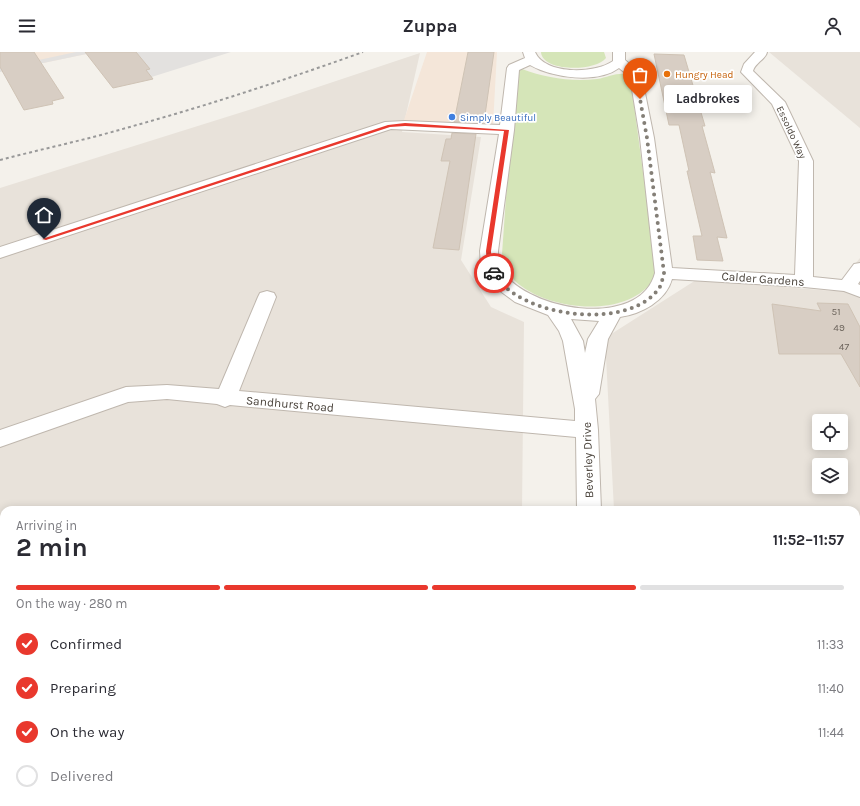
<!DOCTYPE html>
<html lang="en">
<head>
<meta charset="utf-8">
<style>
  body { margin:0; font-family:Karla,sans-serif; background:#f2f2f3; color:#2b2b33; height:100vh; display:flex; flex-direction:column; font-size:15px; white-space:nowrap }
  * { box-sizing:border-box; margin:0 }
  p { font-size:13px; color:#7c7c81 }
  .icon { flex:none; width:22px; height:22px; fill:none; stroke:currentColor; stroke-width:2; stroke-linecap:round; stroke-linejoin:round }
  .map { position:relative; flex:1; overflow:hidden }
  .sheet { position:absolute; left:0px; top:454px; width:860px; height:300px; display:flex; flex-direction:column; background:#fff; border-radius:12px 12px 0 0; box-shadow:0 2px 10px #0003 }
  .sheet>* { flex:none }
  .fabs { position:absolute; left:812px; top:362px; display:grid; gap:8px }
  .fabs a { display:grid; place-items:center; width:36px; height:36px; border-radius:4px; background:#fff; box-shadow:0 2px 10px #0003; font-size:20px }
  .pin { position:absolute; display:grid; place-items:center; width:34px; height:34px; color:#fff; margin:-41px -17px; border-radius:50% 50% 50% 0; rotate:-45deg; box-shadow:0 0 4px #0007 }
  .pin .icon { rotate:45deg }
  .courier { position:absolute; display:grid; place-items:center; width:40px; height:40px; margin:-20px; border:3px solid #e9382d; border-radius:50%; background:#fff; color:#222; box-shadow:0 1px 5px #0007 }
  .bubble { position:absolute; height:28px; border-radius:4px; background:#fff; box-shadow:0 2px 10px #0003; font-size:13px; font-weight:700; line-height:28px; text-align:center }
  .overview em { font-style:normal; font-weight:700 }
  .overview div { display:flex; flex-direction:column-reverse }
  .overview { display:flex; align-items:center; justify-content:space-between; height:68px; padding:0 16px }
  h1 { font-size:26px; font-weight:700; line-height:30px }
  .bar { display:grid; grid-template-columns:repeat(4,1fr); gap:6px 4px; align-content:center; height:48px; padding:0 16px }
  .bar i { height:5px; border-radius:3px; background:#e1e1e2 }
  .bar .current { background:#e9382d }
  .bar p { grid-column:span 4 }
  ol { padding:0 16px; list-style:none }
  li { display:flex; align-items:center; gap:12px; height:44px }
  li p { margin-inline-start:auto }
  li .icon { padding:4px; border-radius:50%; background:#e9382d; color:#fff; stroke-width:4 }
  li:last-child { color:#7c7c81 }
  li i { width:22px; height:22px; border:2px solid #e1e1e2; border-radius:50% }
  header { display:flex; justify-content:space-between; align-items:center; height:52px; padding:0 16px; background:#fff; font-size:18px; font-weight:700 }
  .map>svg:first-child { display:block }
  .residential { fill:#e8e2da; fill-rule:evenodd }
  .commercial { fill:#f4e6d9 }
  .green { fill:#d5e5b8 }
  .parking { fill:#e3e1df }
  .building { fill:#d8cec4; stroke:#cfc3b5 }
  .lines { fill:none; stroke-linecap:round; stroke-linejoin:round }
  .minor-casing { stroke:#bfb7ae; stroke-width:2 }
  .minor { fill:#fff; fill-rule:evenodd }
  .rail { stroke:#999; stroke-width:2; stroke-dasharray:3 3; stroke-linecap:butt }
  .route { fill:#e9382d }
  .done { stroke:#847f77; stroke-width:4; stroke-dasharray:0 7.2 }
  .food-dot { fill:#e8710a; stroke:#fff; stroke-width:1.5 }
  .shop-dot { fill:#3f7fe0; stroke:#fff; stroke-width:1.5 }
  .labels { text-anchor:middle; stroke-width:3.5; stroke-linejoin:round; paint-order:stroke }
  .far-food-label { font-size:10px; fill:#c56008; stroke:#fff; text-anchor:start }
  .far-shop-label { font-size:10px; fill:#366cbe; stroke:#fff; text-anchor:start }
  .far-street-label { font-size:10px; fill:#484139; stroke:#fff }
  .number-label { font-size:10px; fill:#6c645c }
  .street-label { font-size:12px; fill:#484139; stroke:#fff }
</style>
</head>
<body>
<header><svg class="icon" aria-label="menu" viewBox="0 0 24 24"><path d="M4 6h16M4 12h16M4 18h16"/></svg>Zuppa<svg class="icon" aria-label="person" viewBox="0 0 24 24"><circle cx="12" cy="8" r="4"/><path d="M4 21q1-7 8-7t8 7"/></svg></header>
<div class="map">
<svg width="860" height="754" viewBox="0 0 860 754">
  <rect width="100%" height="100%" fill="#f4f1eb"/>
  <g class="residential">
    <path d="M769,0h91v76z"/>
    <path d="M420,1l-18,79 79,5 -20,123 30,47 33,15 -2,188h-518v292h516v4h-520v-618l258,-81z"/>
    <path d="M860,206v548h-230v-4h226v-292h-242l-9,-172 91,-58 137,11zM819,369h22v22h-22zM819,413h22v22h-22z"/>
  </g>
  <g class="commercial">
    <path d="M0,0h96l-96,20z"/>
    <path d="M427,0h70l-4,73 -89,-5z"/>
  </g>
  <g class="green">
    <path d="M541,0h63l2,6c-11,14 -64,14 -65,-6z"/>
    <path d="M522,17c24,9 49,13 75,10 12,-2 22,-8 33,-4l26,194c-1,4 -2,10 -5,14 -29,36 -105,27 -136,-2 -8,-8 -11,-17 -13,-27l13,-184z"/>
    <path d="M4,686v64h139l-1,4h-142v-66z"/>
  </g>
  <g class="parking">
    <path d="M76,0h20l-96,20v-12l20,4z"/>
    <path d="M120,0h111l-89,28z"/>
  </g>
  <g class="building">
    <path d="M0,0h34l30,46 -12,3 1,3 -29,6 -24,-43z"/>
    <path d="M85,0h51l14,17 -4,1 7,9 -40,9z"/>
    <path d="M468,0h26l-10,70h-30z"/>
    <path d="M654,2l30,1 21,71h-3l13,47 -5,-1 17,66 -10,-1 6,24 -26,-1 -4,-24h9l-15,-65h2l-10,-46h-10z"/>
    <path d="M452,81l24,1 -17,116 -26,-2 17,-87h-9l5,-22h5z"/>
    <path d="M817,251l31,1 12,23v60l-19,-33h-62l-7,-50 49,7z"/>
  </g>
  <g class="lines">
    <defs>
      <g id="minor">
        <path d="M523,0h12c10,23 60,22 78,9v-9h12v8l14,12 4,11 11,55 18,130 123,7 4,-114 -27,-57 -31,-32 3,-8 11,-12h12c-1,7 -12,11 -14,19l32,31 28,59v116l29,3 12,-16 6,-1v18l-2,3 2,1v12l-16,-6 -40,-4 -132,-8c-6,22 -31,35 -52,38l-12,22 -9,55 -4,5 3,31 3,80h-24l-1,-73 -346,-32 -5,2 -8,-3 -50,-5 -39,3 -128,45v-17l126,-43 41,-2 52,4 39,-92 2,-4 7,-2 7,2 2,4 -37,94 336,30v-12l-12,-68 -4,-10 -11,-16 -33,-13 -19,-14 -15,-22 -1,-15 19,-117 -108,-5 -391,129v-11l385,-125 20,-1 95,4 7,-57 2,-3 16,-7zM530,13c22,13 68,19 89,3l10,8 2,7 9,55 15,135c-15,58 -133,38 -156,-7 -2,-4 -1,-10 -1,-15l16,-121 5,-60zM571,267l28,2 -11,18 -3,14 -2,-12z"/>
        <path d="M4,657v30l-4,2v-30z"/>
        <path d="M139,750h32l-2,4h-32z"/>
        <path d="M581,750h32l1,4h-32z"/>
      </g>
    </defs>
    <use href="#minor" class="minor-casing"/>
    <use href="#minor" class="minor"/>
    <path class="rail" d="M0,108c42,-11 85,-20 126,-32 80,-22 159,-48 237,-76"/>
  </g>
  <path class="route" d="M405,71l104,7 -18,121 1,14 3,9h-3l-5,-9 -1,-14 18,-120 -99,-5 -15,1 -344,113 -4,-1 346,-114z"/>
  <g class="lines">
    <path class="done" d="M494,221c24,45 140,60 167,12 1,-4 2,-8 3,-12l-17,-135 -7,-39"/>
  </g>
  <circle class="food-dot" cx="667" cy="22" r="4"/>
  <circle class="shop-dot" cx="452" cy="65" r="4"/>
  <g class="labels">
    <g class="far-food-label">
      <text x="675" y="26">Hungry Head</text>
    </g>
    <g class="far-shop-label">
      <text x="460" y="69">Simply Beautiful</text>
    </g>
    <g class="far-street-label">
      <text transform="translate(792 80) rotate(65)" y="4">Essoldo Way</text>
    </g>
    <g class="number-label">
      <text x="836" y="263">51</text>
      <text x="839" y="279">49</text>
      <text x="844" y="298">47</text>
    </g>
    <g class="street-label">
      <text transform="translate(763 227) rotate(4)" y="4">Calder Gardens</text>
      <text transform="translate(290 352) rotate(5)" y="4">Sandhurst Road</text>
      <text transform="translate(588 408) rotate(-92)" y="4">Beverley Drive</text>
    </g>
  </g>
</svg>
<div class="fabs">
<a><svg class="icon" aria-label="locate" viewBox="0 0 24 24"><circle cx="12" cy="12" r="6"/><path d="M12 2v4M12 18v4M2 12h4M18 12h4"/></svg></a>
<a><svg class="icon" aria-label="layers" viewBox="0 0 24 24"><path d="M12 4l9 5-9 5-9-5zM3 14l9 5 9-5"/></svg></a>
</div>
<div class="pin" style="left:640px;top:47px;background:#ea580c"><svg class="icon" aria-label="bag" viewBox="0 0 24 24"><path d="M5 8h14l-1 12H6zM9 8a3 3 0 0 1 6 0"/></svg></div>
<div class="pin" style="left:44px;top:187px;background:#1f2937"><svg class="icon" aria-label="home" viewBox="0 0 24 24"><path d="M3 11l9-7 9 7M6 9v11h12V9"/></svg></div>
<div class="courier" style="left:494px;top:221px"><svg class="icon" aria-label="car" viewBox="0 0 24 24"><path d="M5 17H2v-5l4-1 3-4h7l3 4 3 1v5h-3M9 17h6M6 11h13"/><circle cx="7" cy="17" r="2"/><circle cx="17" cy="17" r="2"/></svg></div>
<div class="bubble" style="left:664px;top:33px;width:88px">Ladbrokes</div>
<section class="sheet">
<div class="overview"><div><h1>2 min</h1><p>Arriving in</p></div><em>11:52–11:57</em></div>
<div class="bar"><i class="current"></i><i class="current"></i><i class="current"></i><i></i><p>On the way · 280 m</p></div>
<ol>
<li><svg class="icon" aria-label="check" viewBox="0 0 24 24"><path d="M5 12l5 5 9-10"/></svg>Confirmed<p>11:33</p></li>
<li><svg class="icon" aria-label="check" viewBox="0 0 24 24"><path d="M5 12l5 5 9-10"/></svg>Preparing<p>11:40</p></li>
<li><svg class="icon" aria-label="check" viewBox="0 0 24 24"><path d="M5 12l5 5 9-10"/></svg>On the way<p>11:44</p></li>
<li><i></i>Delivered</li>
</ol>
</section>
</div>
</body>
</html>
